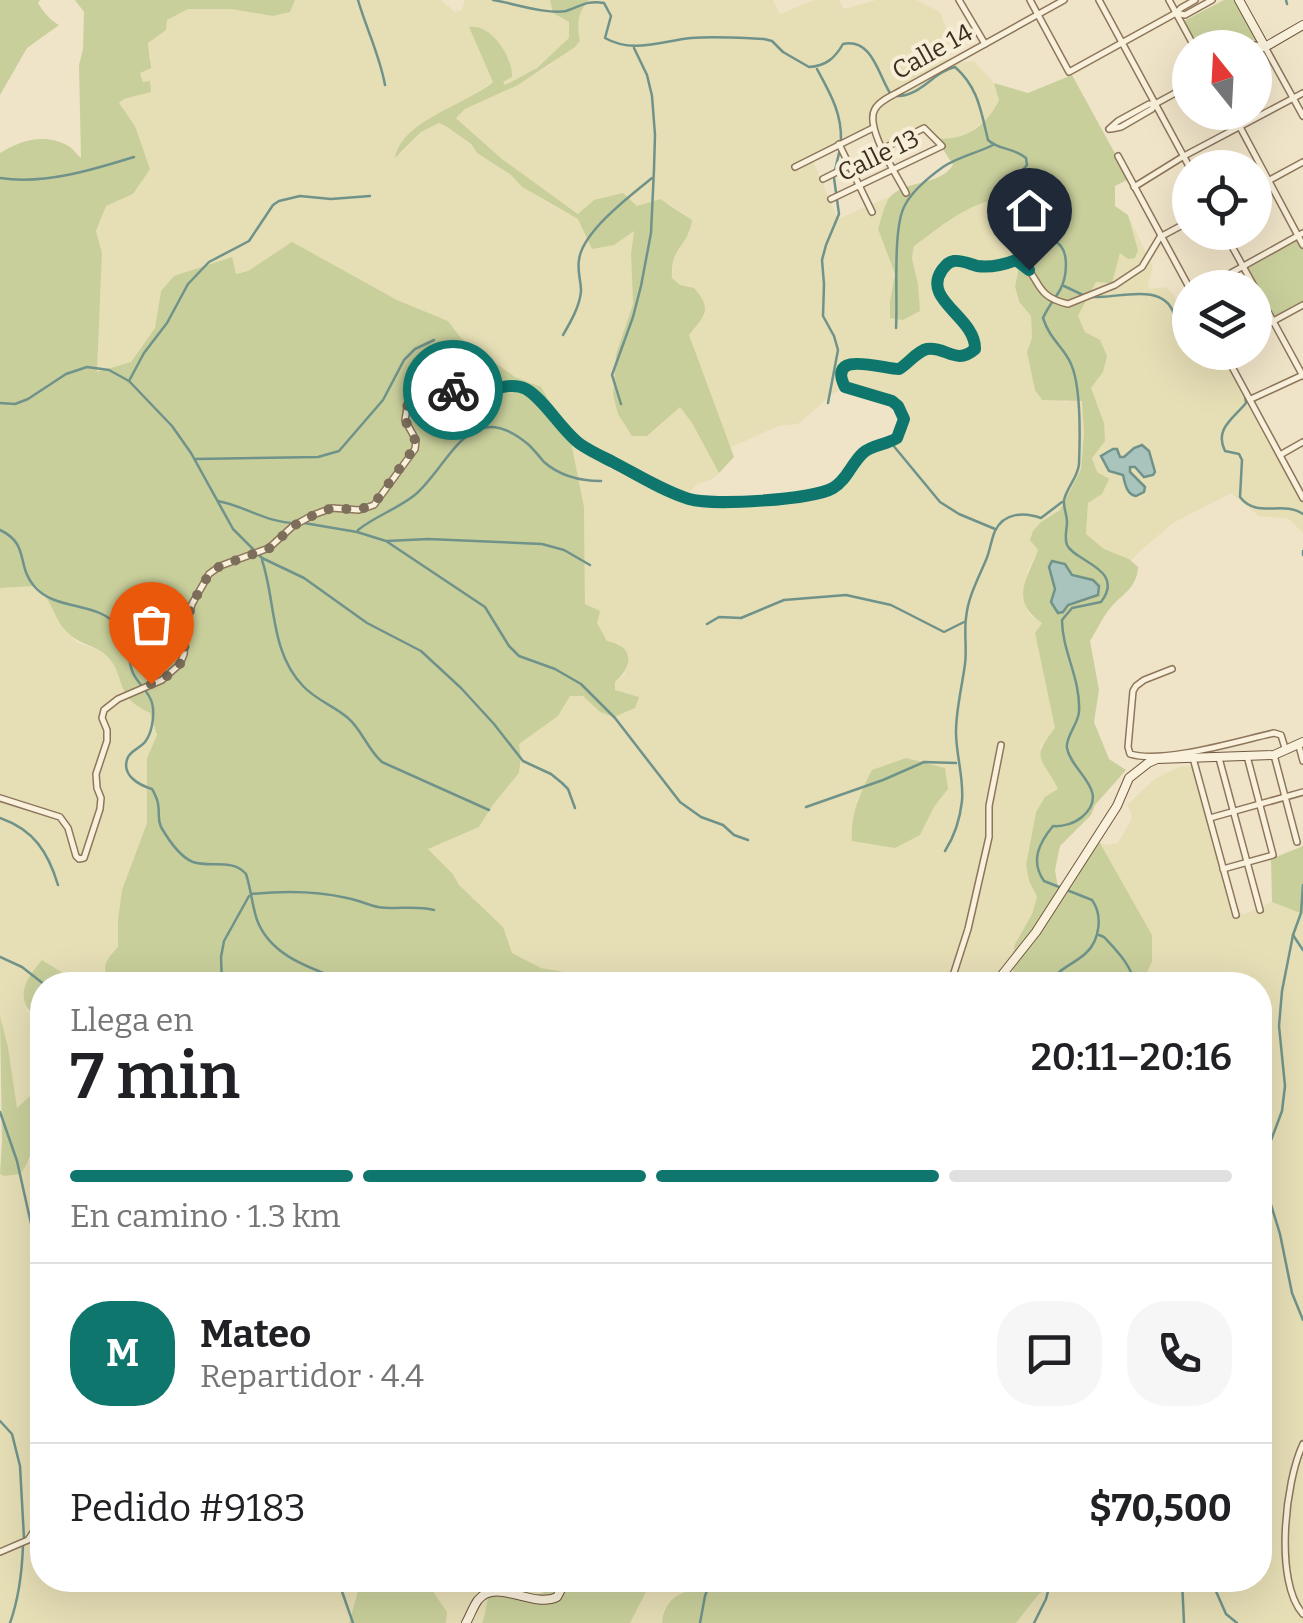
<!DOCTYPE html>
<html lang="es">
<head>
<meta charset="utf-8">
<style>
  body { margin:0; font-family:Bitter,serif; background:#f6f6f6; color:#202124; height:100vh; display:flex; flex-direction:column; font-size:38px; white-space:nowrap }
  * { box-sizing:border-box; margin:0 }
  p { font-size:32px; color:#757577 }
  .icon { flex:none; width:55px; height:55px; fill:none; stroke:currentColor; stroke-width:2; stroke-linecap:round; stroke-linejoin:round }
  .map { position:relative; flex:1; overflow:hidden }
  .drawer { position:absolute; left:30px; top:972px; width:1242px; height:620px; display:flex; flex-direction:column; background:#fff; border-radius:40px; box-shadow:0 10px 40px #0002 }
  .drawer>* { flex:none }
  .needle { width:65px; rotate:342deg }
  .buttons { position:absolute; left:1172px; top:30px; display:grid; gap:20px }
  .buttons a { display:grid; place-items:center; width:100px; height:100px; border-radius:50%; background:#fff; box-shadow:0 10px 40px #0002; font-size:50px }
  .pin { position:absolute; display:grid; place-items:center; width:85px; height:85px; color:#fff; margin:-102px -42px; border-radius:50% 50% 50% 0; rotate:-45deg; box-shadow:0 0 10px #0007 }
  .pin .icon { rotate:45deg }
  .courier { position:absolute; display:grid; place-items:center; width:100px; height:100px; margin:-50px; border:8px solid #0f766e; border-radius:50%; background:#fff; color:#222; box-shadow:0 2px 12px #0007 }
  .head em { font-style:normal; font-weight:600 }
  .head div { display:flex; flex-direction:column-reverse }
  .head { display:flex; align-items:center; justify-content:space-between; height:170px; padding:0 40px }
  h1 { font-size:65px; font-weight:600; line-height:75px }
  .bar { display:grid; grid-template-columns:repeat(4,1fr); gap:15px 10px; align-content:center; height:120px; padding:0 40px }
  .bar i { height:12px; border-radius:8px; background:#e0e0e0 }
  .bar .on { background:#0f766e }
  .bar p { grid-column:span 4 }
  .line { display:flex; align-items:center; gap:25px; padding:0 40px; border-top:2px solid #e0e0e0 }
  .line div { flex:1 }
  .round { display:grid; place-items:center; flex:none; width:105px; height:105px; border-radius:40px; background:#f6f6f6 }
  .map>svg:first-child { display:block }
  .farmland { fill:#e6deb5; fill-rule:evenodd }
  .green { fill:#c9cf9b }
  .water { fill:#a9c4bc; stroke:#6f938a; stroke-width:2.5 }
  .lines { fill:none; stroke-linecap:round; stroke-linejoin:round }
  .stream { stroke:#6f938a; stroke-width:2.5 }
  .street-casing { stroke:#8d765c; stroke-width:8 }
  .secondary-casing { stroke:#6f573f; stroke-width:10 }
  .street { stroke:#faf1dc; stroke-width:5 }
  .secondary { stroke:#faf1dc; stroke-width:8 }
  .done { stroke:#7c6e5b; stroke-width:10; stroke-dasharray:0 18 }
  .route { stroke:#0f766e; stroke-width:12 }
  .labels { text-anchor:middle; stroke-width:8; stroke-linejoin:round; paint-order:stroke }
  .street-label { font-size:25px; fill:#3d2e20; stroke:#f7eed8 }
</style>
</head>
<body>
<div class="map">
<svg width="1303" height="1623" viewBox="0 0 1303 1623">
  <rect width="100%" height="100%" fill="#f0e4c8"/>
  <g class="farmland">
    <path d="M295,0h146l14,12 7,-2 3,-10h85l3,13 16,9 1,16 -33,30 -33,17 -1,-3 7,-21 -11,-18 -15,15 9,24 -43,28 -19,7 -31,35h3l18,-20 17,-9 9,4 24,18 6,8 34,22 11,12 33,20 24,12 55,10 -3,25 2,50 -17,50 -3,41 5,19 29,22 33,-29 12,16 27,50 -7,6 -14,5 -12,11 44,8 7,-5 70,-6 38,-8 8,-17 18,-18 24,-5 11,-21 -1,-12 -13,-12 -46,-13 -16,10 -32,28 -20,2 -48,22 -40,-104 -1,-9 16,-20 -33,-37 1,-24 17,-21 1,-14 -21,-15 -33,2 -42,-6 -16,14 -77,-55 -46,-42 9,-8 53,-24 32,-20 30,-25 -2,-12 1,-17 10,-11h184l7,14 34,-14h25l5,9 32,-9h40l24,12 11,28 -8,10 6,14 25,-3 20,22 5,16 -3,7 -9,13 -21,16 -16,5 -14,-2 -14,-10 -34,18 -16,-14 -59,29 25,58 60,-26 -9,6 -11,30 17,45 -5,27 28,-17 -6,-27 2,-11 49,-35 21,-11 17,-2 7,5 7,14 -6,12 -2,20 12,18 -4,20 3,15 13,14 1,22 -4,14 37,50 17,-2 2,34 -3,35 -21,41 -19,12 -3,28 -11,22 -1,35 3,7 13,9 -7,10 20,95 -15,19 18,42 -22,23 -10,53 3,16 8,16 -5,17 -17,30v41h-431l-20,-13 -23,-4 -29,-15 -10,-26 -43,-42 -6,-11 -26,-25 52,-22 13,-21 27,-32 2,-17 -2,-13 39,-28 12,-20h13l17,16 39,-15 -24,-7v-8l10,-8 -5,-30 -13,-3 -22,-37 -1,-97 -14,-70 -29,-50 -26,-10 -54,-39 -13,-17 -51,-21 -105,-57 -44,28 -13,3 -4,-17 -70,34 -6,37 -24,34 -34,11 5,-120 -6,-22 10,-25 27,-12 14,-36 -5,-8 -7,-24 -17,-23 6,-4 27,-7 -8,-10 -3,-9 11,-14 -3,-16 19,-23 21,-11h43l42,7 17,-4zM906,758l42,32 -14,17 -14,27 -64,-32 16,-32z"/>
    <path d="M1128,215l25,52 -5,18 2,4 16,-2 8,8 4,12 12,21v24l12,1 5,5 17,-5 79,143v37l-14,-14 -30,-3 -28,-23 -58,30 -33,28 -9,10 -27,-12 -18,-15 2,-31 14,-9 -10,-37 12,-35 -14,-34 13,-16 -3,-32 -15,-8 -7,-16 18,-34h16l8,-30 18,-2z"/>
    <path d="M36,586l12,10 15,32 15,15 22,7 10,8 10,18 6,18 9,10 15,9 7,22 -10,23v65l-25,67 -4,29v28l-11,12 -4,13 6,13h-36l-10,-12 -21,-13 -15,51 15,13v61l-25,24 -9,-62 -8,-31v-428z"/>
    <path d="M1193,765l42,138 8,12 29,-13 31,12v709h-287l22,-28 20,-15h202v-595h-142l28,-10 6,-40 -52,-92 7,2 11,-2 13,-23 1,-5 -5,-10 28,-26 24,-12z"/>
    <path d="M42,1133v447h319l-12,43h-349v-449l4,2 27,-16 2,-17z"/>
    <path d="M425,1580h131l-8,9 -15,5 -8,-1 -12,-10 -18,4 -6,7 -1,15 -6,14h-36l1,-11z"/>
    <path d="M652,1580h63l-45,20 -6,9 -2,14h-32z"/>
  </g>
  <g class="green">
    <path d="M0,0h40l-2,3c6,10 13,18 21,22l-32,23 -27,47z"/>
    <path d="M75,0h220l-5,12 -17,4 -42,-7h-43l-21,11 -1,10 -18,13 3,25 -11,5 3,9 7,-1 1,11 -27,7 -5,4 16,23 15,43 -17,25 -27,12 -10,25 6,22 -5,119 34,-10 24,-34 6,-37 13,-15 58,-19 4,17 12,-3 44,-29 105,58 51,21 13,17 54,39 26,10 29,50 14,70 1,97 15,7 -3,12 10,18c27,5 27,24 8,41v8l24,7 -4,11 -21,9 -14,-5 -17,-16h-13l-12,20 -39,28 2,13 -2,16 -27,33 -13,21 -51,22 25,25 6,11 44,42 9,26 29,15 23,4 20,13h-235c-16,-10 -33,-6 -50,0h-190c-8,-19 -4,-24 9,-38v-28l4,-29 25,-67v-65l10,-23 -7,-22c-10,-5 -19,-10 -25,-20 -6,-12 -7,-26 -17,-36 -11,-12 -27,-11 -41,-25 -14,-14 -13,-30 -31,-46l-36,2v-435c20,-13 47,-21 70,-6 4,3 7,8 11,11l-2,-93 4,-16 1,-37z"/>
    <path d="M550,0h39c-12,13 -12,24 -9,41l-5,6 -57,38 -53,24 -9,9 46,41 76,55 16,-14 29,-7 14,13 23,-7 32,21c-3,27 -22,25 -20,58l8,7 14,3c19,22 11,27 -5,47l45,122 -15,16 -27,-50 -12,-16 -33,29h-15l-14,-22 -5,-19 3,-41 17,-50 -2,-50 3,-23 -20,14 -22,4 -14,-30 -56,-32 -11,-12 -34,-22 -6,-9 -24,-17 -8,-4 -18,9 -26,26c7,-38 71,-53 98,-76l-24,-55c22,-4 44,30 43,50l-9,5 2,3 32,-17 32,-30v-16l-16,-9z"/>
    <path d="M1224,0h10l23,41 -12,6h-47l-14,-26z"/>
    <path d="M1072,75l57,104 -14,7v20l13,9 10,35 -3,8 -7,1 -8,-6 -8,30 -16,-1 -18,34 7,16 15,8 7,16 -4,16 -12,16 13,35 1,18 -13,17 5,14 12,7 -7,15 -14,9 -2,31 18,15 25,10 9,8c-1,20 -14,26 -26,39 -9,10 -15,24 -22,35l9,49 -5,32 15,37 17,11 -31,35 -4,10 -31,31 -5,24 3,18 3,2 32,-48 7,1 52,92v26l-6,14 -28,10h-103l-3,-24 3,-17 17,-30 5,-17 -8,-16 -3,-16 10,-53 9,-15 13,-8c-15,-31 -29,-29 -3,-61l-20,-95 7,-10c-33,-23 -15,-43 -4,-73l-8,-10 3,-9 8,-9 19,-12 21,-41 3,-35 -2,-33 -40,-1 -7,-10 -8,-38 5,-14 -1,-22 -12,-14 -4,-15 4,-20c-13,-20 -15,-28 -4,-50l-7,-14 -7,-5c-34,5 -60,29 -87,48l-2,12 6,26 2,27 -17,9 -13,-2v-17l5,-27 -17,-45c3,-9 6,-23 11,-31 16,-19 50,-11 64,-33l-17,-27c29,4 51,-13 63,-38l-5,-17 34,10z"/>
    <path d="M1298,236l5,9v60l-30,16 -30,-54z"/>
    <path d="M906,758l39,10 3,21 -14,18 -14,28 -25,13 -43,-7c-2,-26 8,-48 20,-71z"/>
    <path d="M1303,846v68l-31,-12 -1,-43z"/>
    <path d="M42,960l21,13 10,12h-31v39c-27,-23 -22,-38 0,-64z"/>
    <path d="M0,1016l8,31 9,61 25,-23v48c-13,15 -9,25 -22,41l-16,2 -4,-2 2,-32z"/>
    <path d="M361,1580h64l22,32 -1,11h-97z"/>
    <path d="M556,1580h96l-22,43h-148c9,-22 0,-40 31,-40 17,12 29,18 43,-3z"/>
    <path d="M715,1580h343l-20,15 -22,28h-354c3,-34 29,-29 53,-43z"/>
  </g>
  <g class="water">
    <path d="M1142,445l7,6 6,21 -2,3 -9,2 -9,-10h-5v5l15,15 -1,5 -8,4c-10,-2 -11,-13 -13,-21l-14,-4 -8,-15 12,-7h4l3,8h4l10,-9z"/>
    <path d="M1052,561l13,3 7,11 21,5 6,6 -1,9 -30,10 -5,7 -5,1 -7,-11 4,-13 -6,-22z"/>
  </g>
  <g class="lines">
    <g class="stream">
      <path d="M358,0c8,28 22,56 27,85"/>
      <path d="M493,0c19,3 55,15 73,11 15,-5 21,-11 38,-8l7,13 -6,22c28,16 56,3 86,0 25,-2 49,0 73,1l8,2 11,11 26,15c17,-1 26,-9 34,-23 29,-6 35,30 47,49"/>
      <path d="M1286,0l1,4"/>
      <path d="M817,69c13,24 25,44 24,72"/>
      <path d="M898,96c24,-1 35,-24 57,-29 23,20 26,44 33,73 12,11 23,6 38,18l1,7 -4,5 -13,6c2,11 8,20 10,30 2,9 -1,16 4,24 7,11 18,8 29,11 18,5 14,36 7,49 -6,10 -12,17 -17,28 7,22 21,29 28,46 10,22 9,75 8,100 -1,13 -12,23 -15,36 -1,6 3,15 3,22 0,7 -3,16 0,23 8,17 59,24 34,57l-29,6 -10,12c0,31 19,59 17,92 -1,12 -14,26 -12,36 4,24 45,43 15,69 -7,6 -19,10 -29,9 -14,17 -23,35 -9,55l48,19c11,15 8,40 -6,53 -14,13 -26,13 -37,32"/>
      <path d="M835,170l5,-21"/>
      <path d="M0,178c44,7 92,-8 134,-21"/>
      <path d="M1064,286l19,9"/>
      <path d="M1091,297c25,2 72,-16 83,17 5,15 2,26 16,36"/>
      <path d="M896,328c2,-30 -4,-100 9,-123 8,-15 24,-28 38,-38 15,-10 34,-14 50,-22"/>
      <path d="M563,335c7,-12 17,-29 18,-44 0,-10 -4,-21 -2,-31 3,-28 52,-65 73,-82"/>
      <path d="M1193,352l21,6 16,10"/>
      <path d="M129,381l15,-28 23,-30 21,-39 21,-22 40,-21 24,-36 6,-4 21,-5 31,3 39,-3"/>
      <path d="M1245,396l1,7c-13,16 -32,26 -21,48l14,3 3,6 -2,37c17,22 43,3 63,17"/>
      <path d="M0,403l15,1 13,-5 38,-25 21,-7 22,3 20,11 43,45 19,27 42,76 29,29 42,20 63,45 54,28 40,37 33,36 29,37 28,13 11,9 6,6 7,19"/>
      <path d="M828,403l10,-53 -4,-14 -11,-20 1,-32 -2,-24 4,-15 13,-31 -5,-36"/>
      <path d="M621,404l-9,-29 21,-58 8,-31 10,-53 3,-64 1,-34 -3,-39 -5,-21 -13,-27"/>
      <path d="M892,444l48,58 19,12 36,15"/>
      <path d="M195,459l123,-2 21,-6 44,-51 21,-40 11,-11 19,-9"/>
      <path d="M218,501c27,5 49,22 78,22"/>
      <path d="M304,523l53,9 29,9 99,66 24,39 10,10 36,13 26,15 34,34 65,84 21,15 22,8 11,10 14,5"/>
      <path d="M0,530c30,14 16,35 34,56 21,25 60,15 82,38 21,21 8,29 17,49 4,9 13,16 17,25 6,11 3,34 -5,44 -5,6 -13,8 -17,15 -8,18 11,28 24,32 2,3 6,12 6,15 2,9 -1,14 3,23 7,12 19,30 32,35 18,6 39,-4 53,12 5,15 6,31 11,46 15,40 62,50 97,65"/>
      <path d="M358,530c17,-14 40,-21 58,-36 35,-31 54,-100 113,-49 5,5 10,11 15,17 16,14 35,19 57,19"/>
      <path d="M387,541l41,-2 114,5 22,6 26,15"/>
      <path d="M1303,551v4"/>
      <path d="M262,560c14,42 8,92 41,126 13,14 31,20 45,32 14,12 20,32 34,44l107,48"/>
      <path d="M707,624l12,-7 22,1 43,-18 62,-5 45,10 53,27 20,-10"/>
      <path d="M806,807l77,-27 41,-18 32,1"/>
      <path d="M0,818c34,12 48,34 58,67"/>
      <path d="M945,851c9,-14 15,-32 17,-50 2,-23 -6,-46 -6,-69 0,-23 6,-45 9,-68 2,-15 -1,-31 1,-46 2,-21 12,-39 20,-58 4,-9 5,-20 9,-29 9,-19 30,-19 46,-13l21,-16"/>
      <path d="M1303,885l-2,28 -8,22 -11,56 -3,35 6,60 -3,25 -15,40 -2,23 3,21 12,39 12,59 11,27"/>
      <path d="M251,894c30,-3 66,-3 96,4 11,2 21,7 31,9 19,3 37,-2 56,3"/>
      <path d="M1099,935l5,2c13,14 28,29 31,48"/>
      <path d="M1293,935l10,15"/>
      <path d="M0,957l22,10 23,18"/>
      <path d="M222,985l-1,-28 3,-16 25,-45"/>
      <path d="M0,1112l17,49 17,76"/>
      <path d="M0,1421l12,13 8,32 4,72"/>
      <path d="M338,1580l15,43"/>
      <path d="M1182,1580l2,43"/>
      <path d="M1211,1580l15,34 11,9"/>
      <path d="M10,1623c9,-25 12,-51 13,-77"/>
      <path d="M700,1623l5,-27 6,-16"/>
      <path d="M1034,1623l12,-24 5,-19"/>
    </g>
    <defs>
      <g id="street">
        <path d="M959,0l26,44"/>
        <path d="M1030,0l39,72 107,-59 5,-5 14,-8"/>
        <path d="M1099,0l91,168"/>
        <path d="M1169,0l26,48"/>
        <path d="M1176,13l9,2 27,-15"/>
        <path d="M1265,47l38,69"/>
        <path d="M1249,48l5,-3 8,1"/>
        <path d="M1255,53l10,-6"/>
        <path d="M1232,112l71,133"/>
        <path d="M1109,129l9,-8 31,-17h6l35,-19"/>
        <path d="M1111,129l10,-2 31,-18 3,-5"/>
        <path d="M839,144l33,68"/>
        <path d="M1118,156l72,133"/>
        <path d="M795,167l78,-39"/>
        <path d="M823,179l101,-51 18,18 -111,53"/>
        <path d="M1134,187l50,-31 119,-63"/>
        <path d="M1255,188l48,-26"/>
        <path d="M906,193c-9,-18 -42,-66 -31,-84 5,-9 19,-14 27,-19l162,-90"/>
        <path d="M1224,232l31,56"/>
        <path d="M1204,288l99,-55"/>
        <path d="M1255,288l48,88"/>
        <path d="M1255,331l48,-26"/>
        <path d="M1224,352l79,146"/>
        <path d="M1251,399l52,-24"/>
        <path d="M1280,455l23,-13"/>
        <path d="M1172,669l-28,11 -8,6 -3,5 -5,56 2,7c33,10 108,-13 144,-21l7,2 4,13"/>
        <path d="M1299,746l4,15"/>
        <path d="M1274,755l23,87"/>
        <path d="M1193,758l43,157"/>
        <path d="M1219,758l41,152"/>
        <path d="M0,798l60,19 8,11 8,28 3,3 5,-1 16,-49 1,-11 -4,-10 -1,-14 11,-33v-11l-5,-12 2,-8 14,-11 44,-19 18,-16 4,-10 2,-30 6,-20 17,-30 11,-8 49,-18 24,-22 20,-11 19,-7 27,2 15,-5 41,-56 1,-9 -11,-20 3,-18 8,-19v-19c7,-8 18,-11 27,-4 5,15 2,27 17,35 20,1 40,-12 60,-8 20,4 43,44 60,57 17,13 97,55 116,57 32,3 68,1 99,-4 12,-1 27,-2 37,-8 23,-12 20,-37 49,-44 5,-1 11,-2 14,-5 3,-3 7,-10 8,-13 9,-33 -45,-30 -61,-44 -1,-34 36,-14 57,-14 8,-5 14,-12 22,-17 11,-7 30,4 44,4l10,-7c1,-25 -22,-33 -34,-51 -10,-14 -1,-35 16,-37 10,-1 21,5 31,5 11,0 21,-4 32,-5 22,18 13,35 48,43l47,-19 27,-18 18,-30 30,-16"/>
        <path d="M1210,818l93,-26"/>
        <path d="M1223,869l50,-14 -26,-99"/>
        <path d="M950,985l18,-56 21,-92v-31l12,-61"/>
        <path d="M1303,1444c-18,38 -29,138 0,170"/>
        <path d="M0,1552l28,-12 14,-21"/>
      </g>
      <g id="secondary">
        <path d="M1239,0l26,47 38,-22"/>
        <path d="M994,985l42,-53 81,-126 12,-28 19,-15 9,-4 117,-4 29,-13"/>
        <path d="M466,1623c4,-7 7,-16 12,-23 18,-23 54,9 79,-3l9,-17"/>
      </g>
    </defs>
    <use href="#street" class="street-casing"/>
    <use href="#secondary" class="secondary-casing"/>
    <use href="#street" class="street"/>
    <use href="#secondary" class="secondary"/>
  </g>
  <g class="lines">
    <path class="done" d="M151,684l20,-10 9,-10 4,-10 2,-30 6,-20 17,-30 11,-8 50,-18 23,-22 21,-11 18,-7 27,2 15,-6 43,-60 -12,-24 3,-18 8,-20 -1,-14 5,-8 14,-4 9,4 3,18 7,12"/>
    <path class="route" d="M453,390c23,15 49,-13 73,-1 18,10 36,42 54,55 10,7 23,13 33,18 25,13 50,29 76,37 23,7 124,1 144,-11 14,-8 18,-24 30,-35 9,-8 23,-8 34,-15l7,-19 -6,-13 -6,-5 -47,-14c-19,-38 38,-18 54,-18 9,-5 18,-18 28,-20 19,-3 29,17 48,0 1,-32 -54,-49 -33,-79 4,-5 6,-8 12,-9 8,-1 16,3 23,5 14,2 26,-1 39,-6l13,10"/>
  </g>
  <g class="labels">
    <g class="street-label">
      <text transform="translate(932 51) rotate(-29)" y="9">Calle 14</text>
      <text transform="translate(878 155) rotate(-26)" y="9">Calle 13</text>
    </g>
  </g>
</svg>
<div class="buttons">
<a><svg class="needle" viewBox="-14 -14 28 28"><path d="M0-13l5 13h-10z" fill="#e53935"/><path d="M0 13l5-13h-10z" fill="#757577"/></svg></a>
<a><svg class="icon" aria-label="locate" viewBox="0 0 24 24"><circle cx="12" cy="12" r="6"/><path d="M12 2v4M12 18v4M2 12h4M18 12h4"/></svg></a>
<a><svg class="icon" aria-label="layers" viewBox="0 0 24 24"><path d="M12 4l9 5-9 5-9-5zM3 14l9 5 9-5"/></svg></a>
</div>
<div class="pin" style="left:151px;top:684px;background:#ea580c"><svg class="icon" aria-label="bag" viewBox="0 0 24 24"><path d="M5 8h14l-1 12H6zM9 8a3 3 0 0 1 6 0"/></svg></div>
<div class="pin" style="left:1029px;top:270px;background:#1f2937"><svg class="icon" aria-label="home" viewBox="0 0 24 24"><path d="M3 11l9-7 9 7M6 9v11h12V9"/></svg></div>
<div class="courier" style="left:453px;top:390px"><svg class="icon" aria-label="bike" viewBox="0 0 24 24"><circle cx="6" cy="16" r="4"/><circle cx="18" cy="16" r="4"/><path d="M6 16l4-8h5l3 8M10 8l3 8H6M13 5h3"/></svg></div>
<section class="drawer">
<div class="head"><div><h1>7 min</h1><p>Llega en</p></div><em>20:11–20:16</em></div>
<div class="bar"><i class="on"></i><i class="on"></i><i class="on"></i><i></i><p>En camino · 1.3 km</p></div>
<div class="line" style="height:180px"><b class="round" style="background:#0f766e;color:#fff">M</b><div><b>Mateo</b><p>Repartidor · 4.4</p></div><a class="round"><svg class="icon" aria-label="chat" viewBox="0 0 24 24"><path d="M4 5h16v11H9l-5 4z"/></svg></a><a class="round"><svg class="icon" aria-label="phone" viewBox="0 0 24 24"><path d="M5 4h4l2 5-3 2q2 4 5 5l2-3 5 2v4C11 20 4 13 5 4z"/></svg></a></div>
<div class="line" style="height:130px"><div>Pedido #9183</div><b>$70,500</b></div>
</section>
</div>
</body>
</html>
